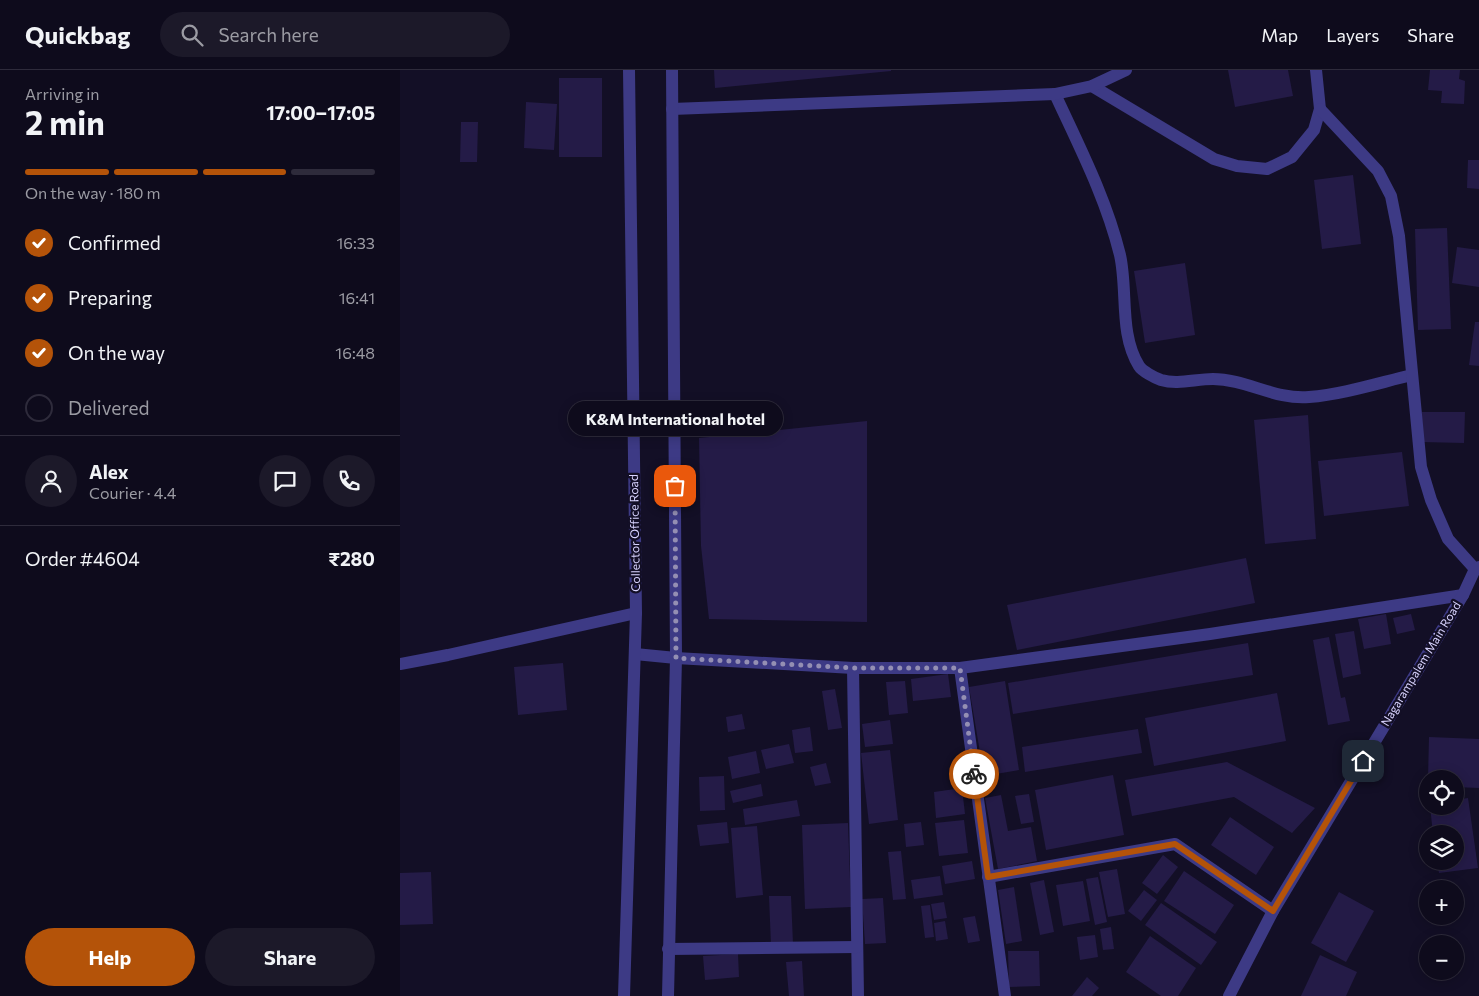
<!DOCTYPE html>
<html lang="en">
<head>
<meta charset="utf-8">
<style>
  body { margin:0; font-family:Commissioner,sans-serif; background:#1c1929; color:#f1f3f6; height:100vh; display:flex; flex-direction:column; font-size:19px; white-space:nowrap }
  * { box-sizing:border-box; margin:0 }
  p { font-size:16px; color:#9b9ba3 }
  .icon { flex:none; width:28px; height:28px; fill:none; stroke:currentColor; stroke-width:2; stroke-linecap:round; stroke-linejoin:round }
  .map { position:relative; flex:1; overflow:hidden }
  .drawer { display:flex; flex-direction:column; background:#0e0b1c; width:400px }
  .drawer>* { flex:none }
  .tools { position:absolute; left:1019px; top:700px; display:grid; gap:10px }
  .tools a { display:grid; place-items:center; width:45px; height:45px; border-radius:50%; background:#0e0b1c; box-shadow:0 2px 12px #0003,0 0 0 1px #2e2b3b; font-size:25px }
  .pin { position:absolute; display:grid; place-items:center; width:42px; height:42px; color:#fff; margin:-21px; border-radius:10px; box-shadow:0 2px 8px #0006 }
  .courier { position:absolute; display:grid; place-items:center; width:50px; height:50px; margin:-25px; border:4px solid #b45309; border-radius:50%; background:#fff; color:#222; box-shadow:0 1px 6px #0007 }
  .bubble { position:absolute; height:35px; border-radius:18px; background:#0e0b1c; box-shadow:0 2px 12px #0003,0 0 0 1px #2e2b3b; font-size:16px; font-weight:700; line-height:35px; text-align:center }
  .overview em { font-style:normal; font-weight:700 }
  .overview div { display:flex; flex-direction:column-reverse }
  .overview { display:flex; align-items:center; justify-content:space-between; height:85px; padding:0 25px }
  h1 { font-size:32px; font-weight:700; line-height:38px }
  .bar { display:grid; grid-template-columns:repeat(4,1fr); gap:8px 5px; align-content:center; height:60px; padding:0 25px }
  .bar i { height:6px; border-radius:4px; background:#2e2b3b }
  .bar .active { background:#b45309 }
  .bar p { grid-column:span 4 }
  .line { display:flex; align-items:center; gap:12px; padding:0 25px; border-top:1px solid #2e2b3b }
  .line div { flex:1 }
  .round { display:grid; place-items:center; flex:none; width:52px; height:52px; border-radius:26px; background:#1c1929 }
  ol { padding:0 25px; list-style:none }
  li { display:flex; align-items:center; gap:15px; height:55px }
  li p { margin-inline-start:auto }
  li .icon { padding:5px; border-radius:50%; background:#b45309; color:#fff; stroke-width:4 }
  li:last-child { color:#9b9ba3 }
  li i { width:28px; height:28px; border:2px solid #2e2b3b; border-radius:50% }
  .cta { display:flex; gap:10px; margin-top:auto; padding:10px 25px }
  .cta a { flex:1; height:58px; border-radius:30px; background:#b45309; color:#fff; font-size:20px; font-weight:700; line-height:58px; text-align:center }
  .cta a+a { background:#1c1929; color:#f1f3f6 }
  header { display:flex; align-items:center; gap:30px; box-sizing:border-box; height:70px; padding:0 25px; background:#0e0b1c; border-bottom:1px solid #2e2b3b }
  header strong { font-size:24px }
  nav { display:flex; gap:28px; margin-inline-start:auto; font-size:18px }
  .search { width:350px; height:45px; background:#1c1929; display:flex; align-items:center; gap:12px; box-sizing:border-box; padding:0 18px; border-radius:28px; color:#9b9ba3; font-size:19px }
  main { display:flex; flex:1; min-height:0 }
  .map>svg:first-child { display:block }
  .building { fill:#241b47 }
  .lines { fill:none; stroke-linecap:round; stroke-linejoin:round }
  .minor { stroke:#3d3a85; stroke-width:12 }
  .tertiary { stroke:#3d3a85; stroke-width:12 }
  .done { stroke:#948fb3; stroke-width:5; stroke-dasharray:0 9 }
  .route { stroke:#b45309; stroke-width:6 }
  .labels { text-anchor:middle; stroke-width:4.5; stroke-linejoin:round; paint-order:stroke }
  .street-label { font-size:12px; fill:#d9d4ff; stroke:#130f26 }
</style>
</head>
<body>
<header>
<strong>Quickbag</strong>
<div class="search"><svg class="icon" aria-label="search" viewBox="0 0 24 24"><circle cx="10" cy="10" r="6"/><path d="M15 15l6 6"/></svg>Search here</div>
<nav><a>Map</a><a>Layers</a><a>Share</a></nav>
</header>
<main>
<section class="drawer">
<div class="overview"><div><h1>2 min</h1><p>Arriving in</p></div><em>17:00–17:05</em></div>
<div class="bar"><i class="active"></i><i class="active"></i><i class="active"></i><i></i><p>On the way · 180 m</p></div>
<ol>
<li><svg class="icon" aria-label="check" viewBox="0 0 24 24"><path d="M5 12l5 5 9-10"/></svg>Confirmed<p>16:33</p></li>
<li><svg class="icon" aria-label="check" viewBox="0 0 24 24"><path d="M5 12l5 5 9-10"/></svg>Preparing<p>16:41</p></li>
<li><svg class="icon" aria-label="check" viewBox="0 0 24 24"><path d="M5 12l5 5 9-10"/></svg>On the way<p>16:48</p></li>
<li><i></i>Delivered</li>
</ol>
<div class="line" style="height:90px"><a class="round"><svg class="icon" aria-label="person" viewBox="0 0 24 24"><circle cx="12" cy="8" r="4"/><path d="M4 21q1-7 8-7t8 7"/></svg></a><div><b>Alex</b><p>Courier · 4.4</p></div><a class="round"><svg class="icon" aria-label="chat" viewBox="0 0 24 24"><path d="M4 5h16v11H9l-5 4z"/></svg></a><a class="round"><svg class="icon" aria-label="phone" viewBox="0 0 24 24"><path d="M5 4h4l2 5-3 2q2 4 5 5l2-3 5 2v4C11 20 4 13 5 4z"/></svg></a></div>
<div class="line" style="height:65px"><div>Order #4604</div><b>₹280</b></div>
<div class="cta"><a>Help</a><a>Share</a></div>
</section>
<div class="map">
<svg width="1079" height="926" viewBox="0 0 1079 926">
  <rect width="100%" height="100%" fill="#130f26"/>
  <g class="building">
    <path d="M314,0h177v1l-176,17z"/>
    <path d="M828,0h60l5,26 -58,11z"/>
    <path d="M1030,0h30l-1,9 6,2 -1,23 -23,-1 1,-12 -14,-1z"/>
    <rect x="159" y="8" width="43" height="79"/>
    <path d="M126,32l31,2 -3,46 -30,-2z"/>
    <path d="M61,52h17l-1,40h-17z"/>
    <path d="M1068,90h11v29l-12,-1z"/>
    <path d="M953,105l8,69 -39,5 -8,-69z"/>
    <path d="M1047,158l4,101 -33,1 -3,-101z"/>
    <path d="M1057,177l22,3v37l-27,-4z"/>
    <path d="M785,193l10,72 -50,8 -11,-72z"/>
    <path d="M1075,252h4v44l-10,-1z"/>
    <path d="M1022,342h43l-1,31 -42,-1z"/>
    <path d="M908,345l8,124 -51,5 -11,-124z"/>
    <path d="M467,351v201l-158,-3 -8,-73 -2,-108z"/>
    <path d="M1002,382l7,54 -85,10 -6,-55z"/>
    <path d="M846,488l9,45 -238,47 -10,-45z"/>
    <path d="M986,544l5,30 -27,5 -6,-30z"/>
    <path d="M1011,544l4,16 -18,4 -4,-16z"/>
    <path d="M954,561l7,43 -18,4 -8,-44z"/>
    <path d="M929,567l12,61 4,-1 5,24 -22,4 -15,-85z"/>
    <path d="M848,573l5,32 -240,39 -5,-31z"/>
    <path d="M163,593l4,47 -49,5 -4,-48z"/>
    <path d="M548,604l3,23 -38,4 -2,-22z"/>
    <path d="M505,611l3,32 -19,2 -3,-33z"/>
    <path d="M605,611l14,89 -35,6 -15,-89z"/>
    <path d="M435,619l7,39 -14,2 -6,-39z"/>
    <path d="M877,623l9,48 -132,25 -9,-48z"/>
    <path d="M342,644l3,15 -17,3 -2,-15z"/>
    <path d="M490,650l3,24 -28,3 -3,-23z"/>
    <path d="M410,657l3,24 -18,2 -3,-23z"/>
    <path d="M738,659l4,24 -117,19 -3,-25z"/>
    <path d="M1029,667l50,2v49l-24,-1v-8h-27z"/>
    <path d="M389,674l5,19 -28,6 -5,-19z"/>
    <path d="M490,680l8,70 -29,4 -8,-71z"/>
    <path d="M356,681l4,22 -28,6 -4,-22z"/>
    <path d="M827,692l88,46 -23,25 -58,-36 -102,19 -7,-36z"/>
    <path d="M426,693l5,20 -16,3 -5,-19z"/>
    <path d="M713,705l11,60 -78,15 -11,-60z"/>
    <path d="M324,706l1,34 -25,1 -1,-34z"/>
    <path d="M361,714l2,12 -30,7 -3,-12z"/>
    <path d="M562,718l3,26 -29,4 -2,-26z"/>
    <path d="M629,724l5,28 -13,2 -6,-28z"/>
    <path d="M601,725l7,36 23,-4 6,34 -39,8 -13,-71z"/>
    <path d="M1068,728l10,70 -39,5 -2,-12h18v-27h-22l-3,-28h25v-6z"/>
    <path d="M397,730l3,16 -55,9 -2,-16z"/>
    <path d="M830,747l44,30 -18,28 -45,-30z"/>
    <path d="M564,750l4,33 -29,3 -4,-33z"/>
    <path d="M327,752l2,21 -29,3 -3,-21z"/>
    <path d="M521,752l3,23 -18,2 -2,-23z"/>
    <path d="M448,753l3,84 -46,2 -3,-84z"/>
    <path d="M357,756l6,69 -27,3 -5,-70z"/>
    <path d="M501,781l5,48 -13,1 -5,-48z"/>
    <path d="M763,785l15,12 -21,27 -15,-11z"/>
    <path d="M572,791l3,18 -30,5 -3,-18z"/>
    <path d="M717,799l8,45 -17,3 -9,-45z"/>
    <path d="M784,801l50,34 -19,29 -51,-33z"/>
    <path d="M31,802l2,52 -33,1v-52z"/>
    <path d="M540,806l3,19 -29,4 -3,-19z"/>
    <path d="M698,807l9,45 -12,3 -9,-46z"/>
    <path d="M644,810l10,52 -14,3 -10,-52z"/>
    <path d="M683,811l7,40 -27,5 -7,-41z"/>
    <path d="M614,817l8,54 -16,3 -8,-54z"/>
    <path d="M744,820l13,10 -16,21 -13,-10z"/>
    <path d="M939,822l35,19 -28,51 -35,-19z"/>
    <path d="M369,826h22l2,48 -22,1z"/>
    <path d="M483,828l3,45 -21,1 -3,-45z"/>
    <path d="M544,832l3,16 -13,2 -3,-16z"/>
    <path d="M761,833l56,39 -16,23 -56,-40z"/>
    <path d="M530,835l4,32 -9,1 -4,-32z"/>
    <path d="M575,846l5,25 -12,2 -5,-25z"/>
    <path d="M545,851l3,18 -12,2 -2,-18z"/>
    <path d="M711,857l3,22 -11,1 -3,-21z"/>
    <path d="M695,865l3,22 -18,3 -3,-23z"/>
    <path d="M750,866l46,32 -18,28h-17l-35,-24z"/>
    <path d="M608,881h31l1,35 -31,1z"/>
    <path d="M338,884l1,23 -34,3 -2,-24z"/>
    <path d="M920,885l37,17 -11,24h-45z"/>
    <path d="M402,891l2,35h-15l-3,-34z"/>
    <path d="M687,907l12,11 -7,8h-20z"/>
  </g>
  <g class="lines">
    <g class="minor">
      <path d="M692,16l122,73 23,7 30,3 25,-12 22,-27 6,-21 -4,-39"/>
      <path d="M655,24c24,52 51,104 65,161 8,36 -1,79 19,111 3,5 16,12 22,14 17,5 34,-1 52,-1 33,0 62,21 96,18 35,-3 69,-14 103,-22"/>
      <path d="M272,39l383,-15 37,-8 34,-16"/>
      <path d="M920,39l58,62 13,25 8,40 22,231 10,33 17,39 27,30"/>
      <path d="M235,584l41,4 177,10h107l250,-34 253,-39"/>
      <path d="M0,594l48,-9 188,-42"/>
      <path d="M453,598l5,328"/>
      <path d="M560,598l45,328"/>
      <path d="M588,807l187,-33 98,67"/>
      <path d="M268,879l189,-2"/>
    </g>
    <g class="tertiary">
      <path d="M224,926l12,-383 -7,-543"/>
      <path d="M268,926l8,-338 -4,-588"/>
      <path d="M829,926l44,-85 190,-316 12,-26 4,-2"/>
    </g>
  </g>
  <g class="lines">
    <path class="done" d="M275,416l1,172 177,10h107l14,106"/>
    <path class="route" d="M574,704l14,103 187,-33 98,67 90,-150"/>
  </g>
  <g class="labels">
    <g class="street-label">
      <text transform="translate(235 463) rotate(-91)" y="4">Collector Office Road</text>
      <text transform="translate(1021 594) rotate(-59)" y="4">Nagarampalem Main Road</text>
    </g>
  </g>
</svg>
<div class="tools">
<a><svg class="icon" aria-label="locate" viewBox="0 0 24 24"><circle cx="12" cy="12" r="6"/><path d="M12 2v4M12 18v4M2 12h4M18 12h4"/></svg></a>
<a><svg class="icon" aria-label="layers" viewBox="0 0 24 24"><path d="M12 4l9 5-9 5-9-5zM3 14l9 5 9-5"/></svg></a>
<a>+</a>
<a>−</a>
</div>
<div class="pin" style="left:275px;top:416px;background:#ea580c"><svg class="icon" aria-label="bag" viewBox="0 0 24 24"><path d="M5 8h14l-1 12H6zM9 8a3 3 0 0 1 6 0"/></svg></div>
<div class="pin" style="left:963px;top:691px;background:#1f2937"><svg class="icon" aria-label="home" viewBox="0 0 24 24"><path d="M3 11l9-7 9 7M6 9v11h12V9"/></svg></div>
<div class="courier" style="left:574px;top:704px"><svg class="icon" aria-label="bike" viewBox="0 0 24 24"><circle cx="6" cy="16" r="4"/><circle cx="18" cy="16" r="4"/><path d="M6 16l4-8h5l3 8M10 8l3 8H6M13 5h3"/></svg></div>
<div class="bubble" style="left:168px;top:331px;width:215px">K&amp;M International hotel</div>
</div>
</main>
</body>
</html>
